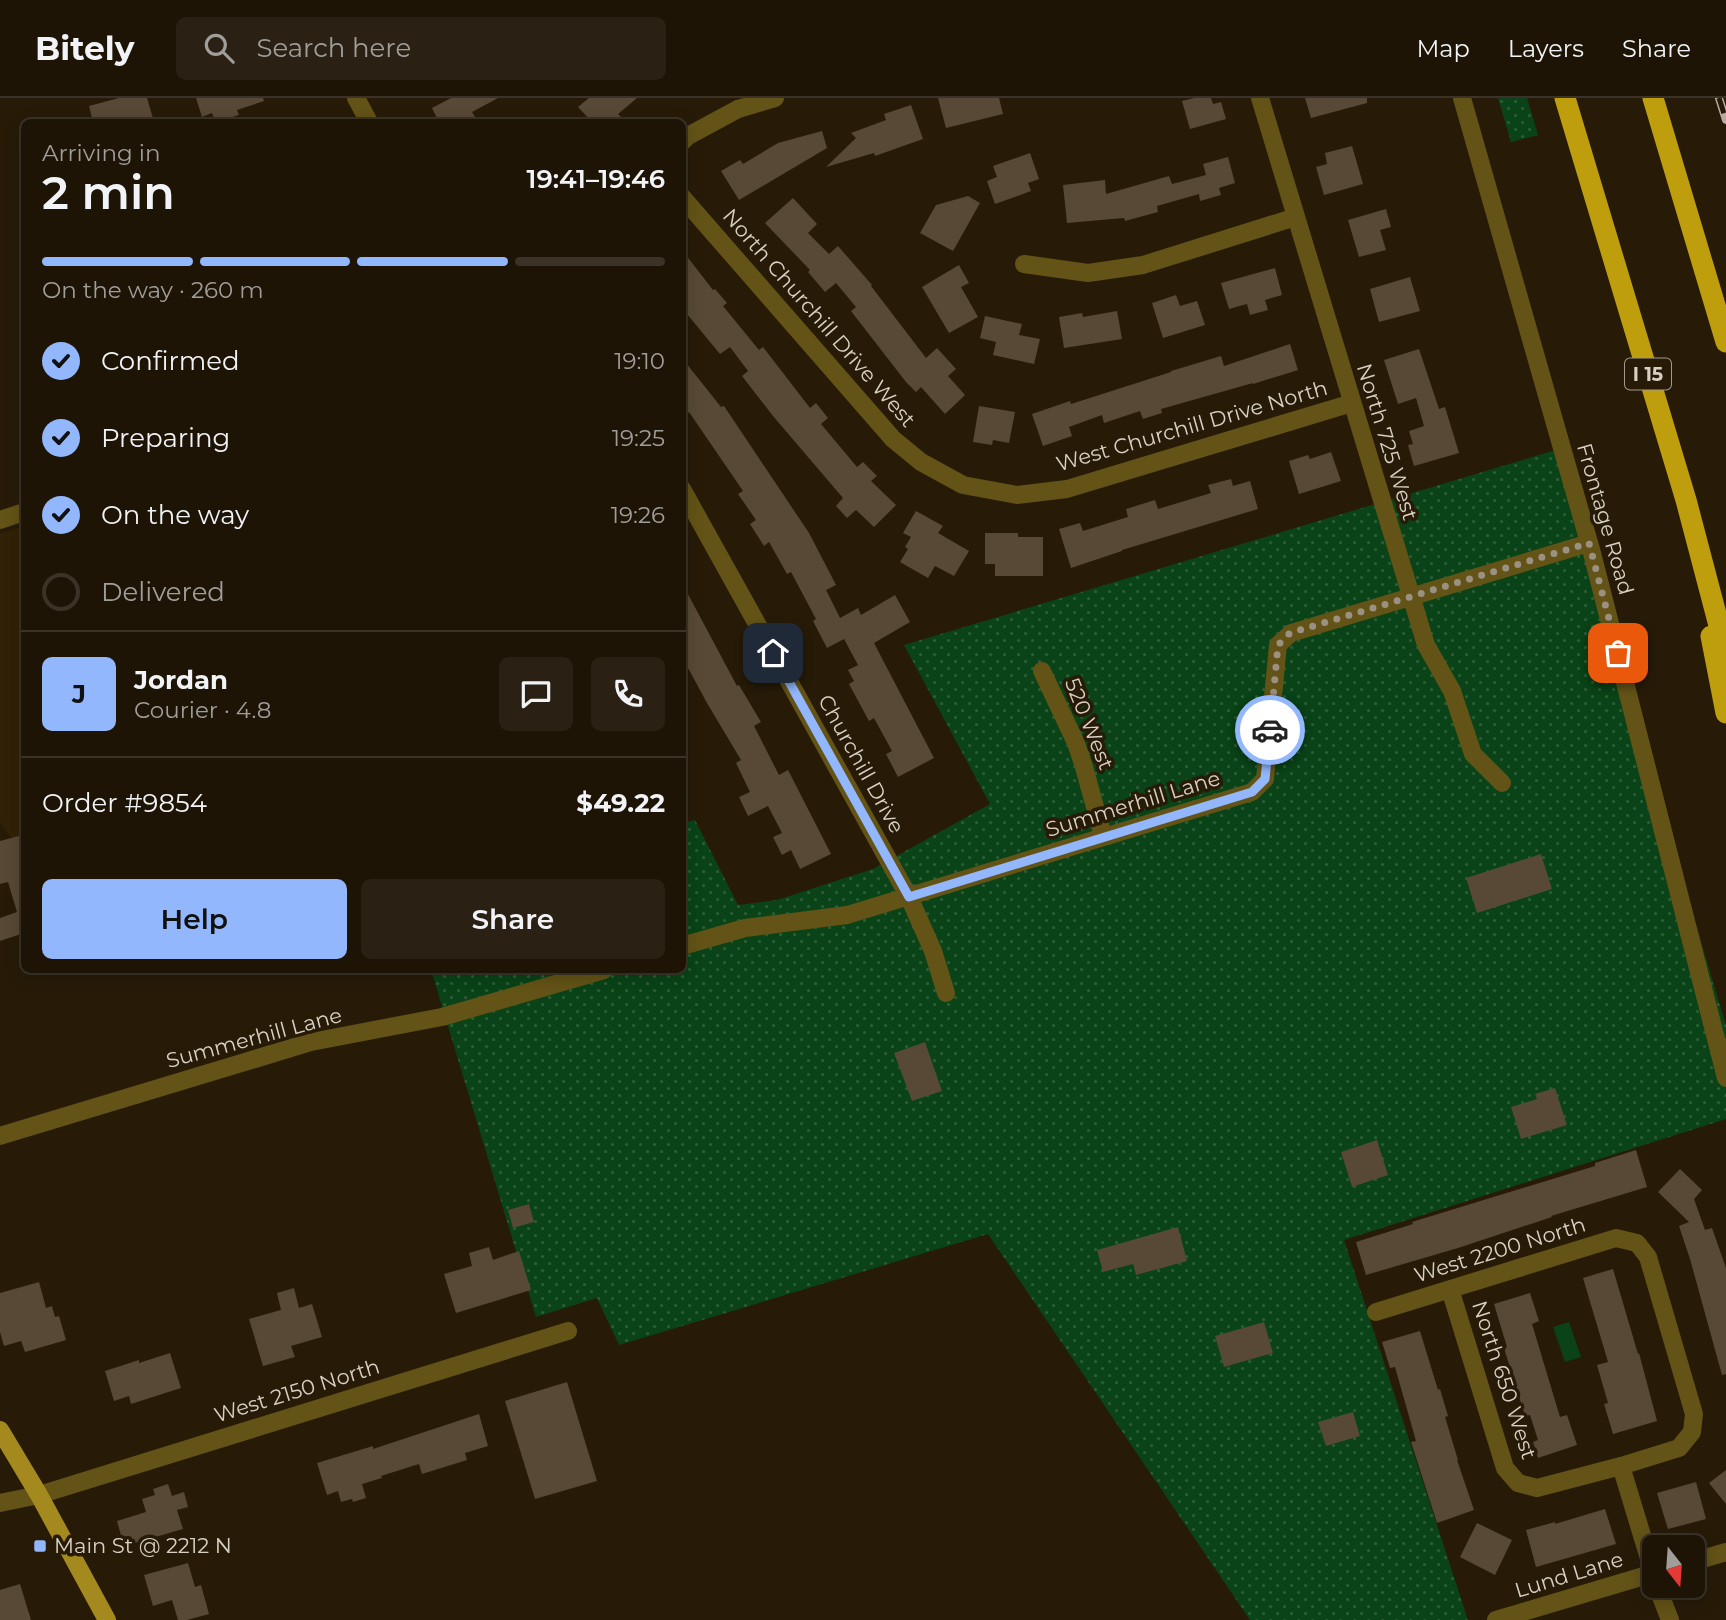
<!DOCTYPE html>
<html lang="en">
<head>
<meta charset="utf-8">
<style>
  body { margin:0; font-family:Montserrat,sans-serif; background:#2a2114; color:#f1f3f6; height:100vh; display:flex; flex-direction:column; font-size:26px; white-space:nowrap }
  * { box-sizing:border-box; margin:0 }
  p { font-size:23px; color:#a09e9b }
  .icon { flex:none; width:38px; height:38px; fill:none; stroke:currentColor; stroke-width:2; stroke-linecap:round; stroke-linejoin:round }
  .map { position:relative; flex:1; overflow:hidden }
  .details { position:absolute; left:21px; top:21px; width:665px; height:854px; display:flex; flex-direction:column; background:#1d1406; border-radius:10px; box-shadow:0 4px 18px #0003,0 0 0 2px #3b3328 }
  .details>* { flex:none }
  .needle { width:46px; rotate:163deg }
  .buttons { position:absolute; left:1642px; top:1437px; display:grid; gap:14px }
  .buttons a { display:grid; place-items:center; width:63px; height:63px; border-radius:10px; background:#1d1406; box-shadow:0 4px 18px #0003,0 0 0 2px #3b3328; font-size:35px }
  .pin { position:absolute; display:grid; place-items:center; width:60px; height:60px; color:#fff; margin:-30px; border-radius:14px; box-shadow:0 4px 10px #0006 }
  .courier { position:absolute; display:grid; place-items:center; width:70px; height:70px; margin:-35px; border:5px solid #93b7fd; border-radius:50%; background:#fff; color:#222; box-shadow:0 2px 9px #0007 }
  .headline em { font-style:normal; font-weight:600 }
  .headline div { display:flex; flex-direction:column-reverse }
  .headline { display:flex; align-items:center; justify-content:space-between; height:119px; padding:0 21px }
  h1 { font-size:46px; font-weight:600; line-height:52px }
  .bar { display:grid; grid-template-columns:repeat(4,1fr); gap:10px 7px; align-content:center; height:84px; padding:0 21px }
  .bar i { height:9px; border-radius:5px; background:#3b3328 }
  .bar .selected { background:#93b7fd }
  .bar p { grid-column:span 4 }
  .line { display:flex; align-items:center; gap:18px; padding:0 21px; border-top:2px solid #3b3328 }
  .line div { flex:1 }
  .round { display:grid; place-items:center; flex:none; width:74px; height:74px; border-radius:10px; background:#2a2114 }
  ol { padding:0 21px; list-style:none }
  li { display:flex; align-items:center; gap:21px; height:77px }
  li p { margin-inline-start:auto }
  li .icon { padding:7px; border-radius:50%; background:#93b7fd; color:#111; stroke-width:4 }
  li:last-child { color:#a09e9b }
  li i { width:38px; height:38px; border:4px solid #3b3328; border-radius:50% }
  .action { display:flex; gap:14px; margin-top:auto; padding:14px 21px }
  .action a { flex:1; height:80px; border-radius:10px; background:#93b7fd; color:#111; font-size:28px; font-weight:600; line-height:80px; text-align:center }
  .action a+a { background:#2a2114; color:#f1f3f6 }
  header { display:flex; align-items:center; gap:42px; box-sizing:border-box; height:98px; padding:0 35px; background:#1d1406; border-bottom:2px solid #3b3328 }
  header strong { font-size:33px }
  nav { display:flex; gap:38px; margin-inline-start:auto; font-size:24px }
  .search { width:490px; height:63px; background:#2a2114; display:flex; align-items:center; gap:18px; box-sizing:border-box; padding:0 24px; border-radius:10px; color:#a09e9b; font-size:26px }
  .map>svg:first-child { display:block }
  .built { fill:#312106 }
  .grass { fill:url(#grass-dots) }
  .pitch { fill:#094317 }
  .building { fill:#574935 }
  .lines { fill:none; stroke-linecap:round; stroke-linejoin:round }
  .minor { stroke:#635316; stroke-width:18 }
  .major { stroke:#a4891e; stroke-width:18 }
  .highway { stroke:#bf9e0d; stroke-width:21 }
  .rail-casing { stroke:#b5ac9f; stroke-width:8 }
  .rail { stroke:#271b08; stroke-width:5; stroke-dasharray:16; stroke-linecap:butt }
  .done { stroke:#9a9182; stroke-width:7; stroke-dasharray:0 12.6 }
  .route { stroke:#93b7fd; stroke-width:9 }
  .poi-dot { fill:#93b7fd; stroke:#271b08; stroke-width:2.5 }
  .labels { text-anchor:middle; stroke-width:7; stroke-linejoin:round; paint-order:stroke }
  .shield { fill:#271b08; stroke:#a39a8c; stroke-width:2 }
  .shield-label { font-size:19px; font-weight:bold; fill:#d8d0c4 }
  .street-label { font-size:21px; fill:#d8d0c4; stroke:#271b08 }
  .poi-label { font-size:21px; fill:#d8d0c4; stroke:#271b08; text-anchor:start }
</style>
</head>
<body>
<header>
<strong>Bitely</strong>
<div class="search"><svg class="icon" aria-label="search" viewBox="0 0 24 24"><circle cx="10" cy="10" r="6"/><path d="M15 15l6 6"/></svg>Search here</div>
<nav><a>Map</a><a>Layers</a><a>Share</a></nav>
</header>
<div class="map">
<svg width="1726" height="1522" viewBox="0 0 1726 1522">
  <defs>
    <pattern id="grass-dots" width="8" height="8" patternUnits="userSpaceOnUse" patternTransform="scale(1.75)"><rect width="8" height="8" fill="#094317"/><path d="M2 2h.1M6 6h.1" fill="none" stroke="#2c5d37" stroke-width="1.8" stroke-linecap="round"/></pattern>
  </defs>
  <rect width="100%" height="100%" fill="#271b08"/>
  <path class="built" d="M24,428v329l-24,-33v-288z"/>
  <g class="grass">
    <path d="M1498,0h29l11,37 -27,7z"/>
    <path d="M1556,352l170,576v93l-382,121 124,380h-218l-262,-386 -369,111 -22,-47 -61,19 -105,-347h251l1,-147 12,-3 43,85 39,-5 96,-31 117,-65 -86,-159z"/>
  </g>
  <path class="pitch" d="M1569,1224l12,35 -16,5 -12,-35z"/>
  <g class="building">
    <path d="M119,0h28l7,24h-61l-4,-16z"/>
    <path d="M196,0h67l1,3 -27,9 2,5 -24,7 -3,-9 -10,4z"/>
    <path d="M451,0h47l-26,14 6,10h-39l-7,-14z"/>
    <path d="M589,0h48l-19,16 8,8h-34l-14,-15z"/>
    <path d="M938,0h61l4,16 -57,14z"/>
    <path d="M1194,0h17l2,6 8,-2 5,17 -36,10 -8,-28z"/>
    <path d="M1305,0h62v5l-56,15z"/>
    <path d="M911,7l12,34 -48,17 -1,-3 -48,14 30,-29 -5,-5 35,-13 -2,-6z"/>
    <path d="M822,33l5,17 -88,52 -18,-29 19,-11 3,4 35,-21z"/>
    <path d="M1352,48l11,38 -39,11 -8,-28 11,-3 -2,-11z"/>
    <path d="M1030,55l9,26 -11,4 3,8 -36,13 -8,-23 10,-4 -4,-11z"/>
    <path d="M1228,59l7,26 -16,5 2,7 -21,6 -1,-7 -42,12 1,6 -33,9 -1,-3 -57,5 -4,-38 42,-5 1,14 63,-18 3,8 34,-9 -3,-11z"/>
    <path d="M968,98l12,7 -27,48 -33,-18 16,-28z"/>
    <path d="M793,100l24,26 -9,9 21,21 9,-8 34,39 -1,1 55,72 11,-10 19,21 -8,7 17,19 -20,19 -24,-27 -5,5 -10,-10 -55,-71 5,-4 -20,-24 -11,9 -17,-20 2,-2 -45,-47z"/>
    <path d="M1386,111l5,18 -11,3 6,20 -27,7 -11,-37z"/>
    <path d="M682,152l31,40 2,-1 12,14 -4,3 36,44 4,-3 47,61 6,-5 12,15 -7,6 36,43 6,-5 14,14 -6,5 25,24 -22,22 -18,-17 -9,8 -11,-12 7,-8 -70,-82 -31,-40 6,-5 -18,-24 -10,7 -38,-46z"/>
    <path d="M959,167l10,18 -8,4 17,30 -29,16 -27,-46z"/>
    <path d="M1275,170l7,27 -17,5 3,10 -18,5 -3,-11 -18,5 -8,-26z"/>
    <path d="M1410,179l10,34 -41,11 -9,-33z"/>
    <path d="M1176,197l4,11 17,-5 8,24 -42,13 -11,-35z"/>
    <path d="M1117,213l5,28 -58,9 -5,-31 23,-4 1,4z"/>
    <path d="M985,218l37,8 -3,11 21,4 -6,25 -41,-9 3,-13 -16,-4z"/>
    <path d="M1290,246l8,26 -45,14v-1l-92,26 1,4 -19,6 -3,-8 -36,12 -2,-8 -33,12 3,9 -29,10 -11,-32 38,-13 1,3 100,-32v-1l50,-15 3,10z"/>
    <path d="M1419,251l20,60 6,-2 14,46 -45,13 -6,-21 5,-1 -4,-13 15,-5 -8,-28 -18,6 -14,-44z"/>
    <path d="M682,260l39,49 3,-1 85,127 27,52 -10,5 14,28 18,-10 3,7 34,-20 15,27 -36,21 60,115 -36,19 -12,-23 6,-3 -18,-33 -5,3 -20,-37 5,-3 -6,-11 10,-5 -14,-26 -17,9 -14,-27 3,-2 -25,-47 -4,2 -18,-32 -5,4 -14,-22 6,-4 -18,-26 5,-3 -54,-79 -7,5z"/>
    <path d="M979,308l36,6 -6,31 -16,-3 -1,5 -19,-3z"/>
    <path d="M1331,354l10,29 -42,13 -10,-33 19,-6 2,4z"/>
    <path d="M1231,381l2,7 17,-5 8,28 -136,41v1l-51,17 -12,-39 21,-6 3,8 45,-14 -2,-8 29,-9 3,9 53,-16 -3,-8z"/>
    <path d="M916,413l27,15 -5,7 31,18 -15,25 -19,-10 -7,12 -28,-16 8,-13 -3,-2 6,-10 -8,-4z"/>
    <path d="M985,435h33v4h25v39h-48v-12h-10z"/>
    <path d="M682,485l55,103 2,-1 22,37 -7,4 25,49 9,-5 43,84 -31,15 -9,-19 -9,5 -9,-18 9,-4 -14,-27 -20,10 -9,-19 11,-5 -14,-29 5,-3 -34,-57 -25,-46z"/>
    <path d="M19,738l5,20v77l-24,8v-23l17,-6 -9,-30 -8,2v-43z"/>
    <path d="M1541,756l11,35 -75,24 -11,-35z"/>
    <path d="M925,944l17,49 -30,10 -18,-48z"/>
    <path d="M1555,990l12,37 -46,14 -10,-32 26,-8 -2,-5z"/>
    <path d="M1377,1042l11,35 -36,12 -11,-35z"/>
    <path d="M1636,1052l11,37 -96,29 1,1 -94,31 -92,27 -10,-33 57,-18 -1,-2 183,-56v-3z"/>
    <path d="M1680,1071l22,21 -8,9 11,31 7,-2 14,40v106l-4,1 -32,-116 -11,-33 10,-4 -31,-30z"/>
    <path d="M529,1106l5,18 -21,6 -5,-18z"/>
    <path d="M1178,1129l9,34 -51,14 -3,-11 -30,8 -6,-22z"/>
    <path d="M489,1149l4,13 26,-9 12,39 -75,23 -12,-39 28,-8 -3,-13z"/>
    <path d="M1613,1171l25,85 1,-1 18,68 -44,13 -9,-30 4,-1 -11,-38 11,-3 -25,-84z"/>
    <path d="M39,1184l7,26 6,-2 3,11 4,-1 7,24 -41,12 -4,-11 -17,5 -4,-14v-39z"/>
    <path d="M294,1190l5,20 13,-4 10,33 -31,9 4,11 -32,9 -14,-47 32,-9 -4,-17z"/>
    <path d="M1530,1195l9,28 -7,3 28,93 7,-2 10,30 -39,13 -5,-16 5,-2 -8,-25 -5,1 -21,-68 3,-1 -13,-43z"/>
    <path d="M1264,1224l9,31 -49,14 -9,-31z"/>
    <path d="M1420,1233l18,59 2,-1 8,27 -3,1 13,43h-1l17,50 -37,13 -26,-81 5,-1 -21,-74 -5,1 -8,-26z"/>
    <path d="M170,1255l11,35 -50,16 -2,-8 -15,5 -9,-30 34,-11v3z"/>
    <path d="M567,1284l30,99 -62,18 -30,-98z"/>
    <path d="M1353,1314l7,24 -34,10 -8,-24z"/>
    <path d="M479,1316l9,32 -23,7 2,7 -45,14 -3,-10 -38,12 1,2 -20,6 4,14 -13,4 -1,-3 -11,3 -3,-11 -11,4 -10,-32 56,-17v3z"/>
    <path d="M1726,1372v34l-17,-21z"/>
    <path d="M1696,1384l10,37 -38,10 -11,-36z"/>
    <path d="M168,1386l4,12 12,-4 4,15 -11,3 6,19 -59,17 -7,-25 29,-9 -4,-13 13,-4 -2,-6z"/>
    <path d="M1605,1411l11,35 -80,23 -10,-37 29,-8v2z"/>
    <path d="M1477,1425l35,17 -17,35 -35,-18z"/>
    <path d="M188,1465l7,24 6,-2 8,29 -22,6h-9l-6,-20 -19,6 -9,-31z"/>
    <path d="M20,1486l11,36h-31v-30z"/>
  </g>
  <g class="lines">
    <g class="minor">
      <path d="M356,0l13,24"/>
      <path d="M1260,0l166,547 26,46 21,63 29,29"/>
      <path d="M1462,0l130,455 134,525"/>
      <path d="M682,44l6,-6 50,-27 37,-11"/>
      <path d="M682,99l211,242 28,23 42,23 54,10 50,-6 285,-86"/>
      <path d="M1024,166l64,9 55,-8 153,-48"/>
      <path d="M682,391l227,408 24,54 13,42"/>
      <path d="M0,422l24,-8"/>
      <path d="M1042,573l34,72 8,24 19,69"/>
      <path d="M682,848l63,-18 102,-13 405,-123 13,-13 13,-134 13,-12 298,-90"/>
      <path d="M0,1038l311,-94 131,-25 162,-47"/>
      <path d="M1376,1214l240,-74 21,5 11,14 46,157 -2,18 -13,16 -58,18 -84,22 -19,-5 -13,-15 -55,-179"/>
      <path d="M1621,1368l33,109"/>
      <path d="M0,1405l39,-8 529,-164"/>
      <path d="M1692,1464l34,-10"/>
      <path d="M1657,1488l13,34"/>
      <path d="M1496,1522l158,-47"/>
    </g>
    <path class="major" d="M0,1332l39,65 68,125"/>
    <g class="highway">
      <path d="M1565,0l121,402 40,152"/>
      <path d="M1653,0l73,244"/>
      <path d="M1711,538l15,77"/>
    </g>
    <defs>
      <path id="rail" d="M1719,0l7,22"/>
    </defs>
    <use href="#rail" class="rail-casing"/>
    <use href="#rail" class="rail"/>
  </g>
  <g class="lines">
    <path class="done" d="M1270,632l8,-85 12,-12 299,-90 29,110"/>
    <path class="route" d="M773,555l136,244 343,-105 13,-13 5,-49"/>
  </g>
  <rect class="poi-dot" x="33" y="1441" width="14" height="14" rx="3.5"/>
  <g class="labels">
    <rect class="shield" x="1625" y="260.5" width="46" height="31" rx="5"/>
    <g class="shield-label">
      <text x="1648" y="283">I 15</text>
    </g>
    <g class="street-label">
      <text transform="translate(819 220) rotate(49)" y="7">North Churchill Drive West</text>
      <text transform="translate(1192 328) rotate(-16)" y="7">West Churchill Drive North</text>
      <text transform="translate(1387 344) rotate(73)" y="7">North 725 West</text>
      <text transform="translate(1605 421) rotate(74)" y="7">Frontage Road</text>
      <text transform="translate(1089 626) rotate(68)" y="7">520 West</text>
      <text transform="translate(861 666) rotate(61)" y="7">Churchill Drive</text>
      <text transform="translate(1133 706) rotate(-17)" y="7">Summerhill Lane</text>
      <text transform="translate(254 940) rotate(-15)" y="7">Summerhill Lane</text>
      <text transform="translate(1500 1152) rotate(-17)" y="7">West 2200 North</text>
      <text transform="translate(1504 1282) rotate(72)" y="7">North 650 West</text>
      <text transform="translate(297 1293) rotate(-17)" y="7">West 2150 North</text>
      <text transform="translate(1569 1477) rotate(-17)" y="7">Lund Lane</text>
    </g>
    <g class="poi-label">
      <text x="54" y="1455">Main St @ 2212 N</text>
    </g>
  </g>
</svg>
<div class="buttons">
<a><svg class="needle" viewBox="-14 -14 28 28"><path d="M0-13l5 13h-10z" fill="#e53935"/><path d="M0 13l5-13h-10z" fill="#a09e9b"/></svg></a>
</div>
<div class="pin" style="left:1618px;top:555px;background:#ea580c"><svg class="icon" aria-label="bag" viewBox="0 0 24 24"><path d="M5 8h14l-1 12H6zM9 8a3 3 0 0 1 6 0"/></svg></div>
<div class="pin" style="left:773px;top:555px;background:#1f2937"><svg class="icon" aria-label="home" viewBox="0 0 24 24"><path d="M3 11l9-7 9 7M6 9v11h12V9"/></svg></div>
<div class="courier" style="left:1270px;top:632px"><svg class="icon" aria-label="car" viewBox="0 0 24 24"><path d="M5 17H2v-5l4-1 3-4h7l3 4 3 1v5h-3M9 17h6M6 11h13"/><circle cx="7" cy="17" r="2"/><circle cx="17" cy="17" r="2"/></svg></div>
<section class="details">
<div class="headline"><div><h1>2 min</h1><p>Arriving in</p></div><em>19:41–19:46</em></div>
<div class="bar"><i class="selected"></i><i class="selected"></i><i class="selected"></i><i></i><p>On the way · 260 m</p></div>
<ol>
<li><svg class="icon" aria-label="check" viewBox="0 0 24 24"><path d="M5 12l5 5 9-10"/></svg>Confirmed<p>19:10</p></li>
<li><svg class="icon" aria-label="check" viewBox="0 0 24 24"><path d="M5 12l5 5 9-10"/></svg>Preparing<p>19:25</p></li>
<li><svg class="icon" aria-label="check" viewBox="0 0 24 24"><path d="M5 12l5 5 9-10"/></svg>On the way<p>19:26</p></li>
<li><i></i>Delivered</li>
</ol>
<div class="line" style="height:126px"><b class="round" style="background:#93b7fd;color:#111">J</b><div><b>Jordan</b><p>Courier · 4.8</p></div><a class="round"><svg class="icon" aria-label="chat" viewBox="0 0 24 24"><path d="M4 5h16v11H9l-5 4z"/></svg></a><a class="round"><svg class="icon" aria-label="phone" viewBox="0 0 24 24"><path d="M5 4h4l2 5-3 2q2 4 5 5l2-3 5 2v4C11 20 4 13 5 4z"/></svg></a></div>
<div class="line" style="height:91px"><div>Order #9854</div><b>$49.22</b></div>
<div class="action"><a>Help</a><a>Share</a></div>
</section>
</div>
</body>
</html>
